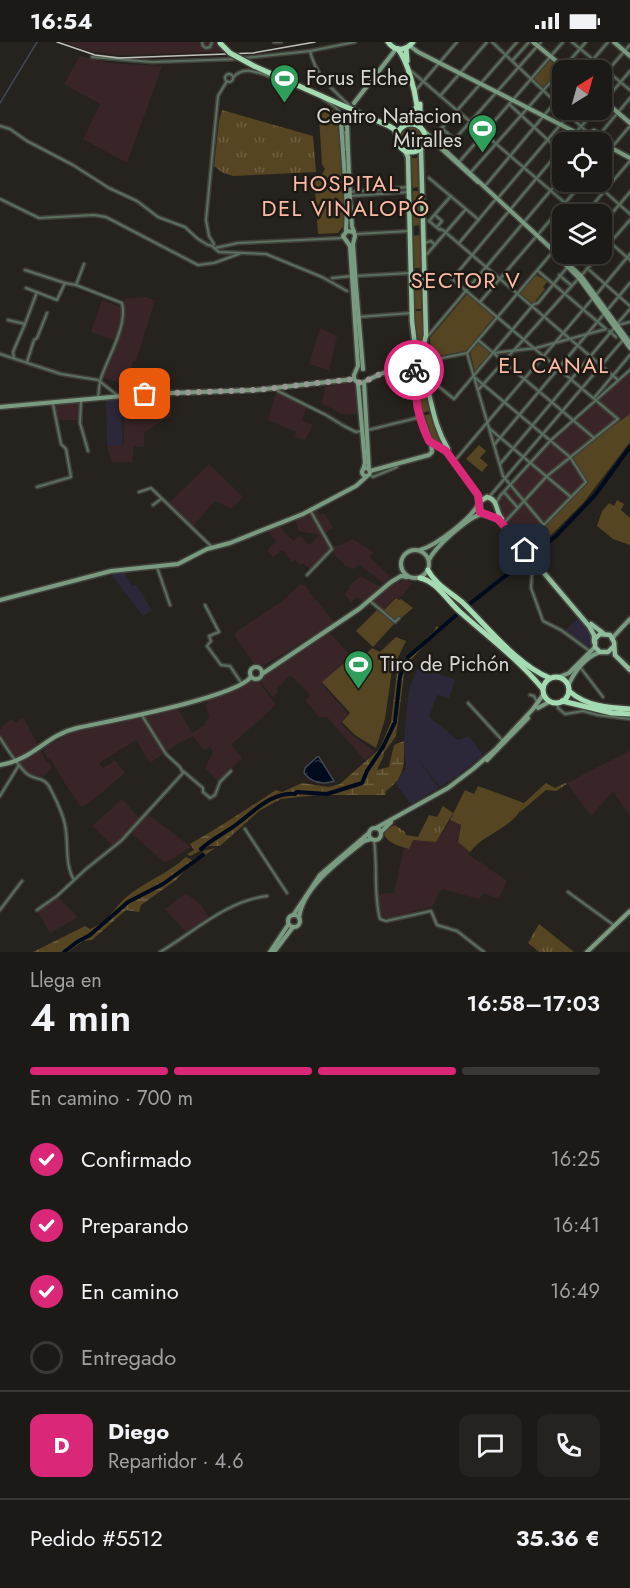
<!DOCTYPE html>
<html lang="es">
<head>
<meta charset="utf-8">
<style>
  body { margin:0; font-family:Jost,sans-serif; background:#25231f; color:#f1f3f6; height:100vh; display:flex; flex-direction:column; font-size:22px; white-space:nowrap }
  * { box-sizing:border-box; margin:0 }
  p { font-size:20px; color:#a0a1a1 }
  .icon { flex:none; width:33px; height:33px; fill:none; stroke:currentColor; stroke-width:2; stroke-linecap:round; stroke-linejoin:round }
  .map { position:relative; height:910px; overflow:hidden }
  .sheet { display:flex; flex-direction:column; background:#1c1a16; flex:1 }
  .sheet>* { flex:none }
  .needle { width:39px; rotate:37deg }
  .controls { position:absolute; left:552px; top:18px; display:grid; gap:12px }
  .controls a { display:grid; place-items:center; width:60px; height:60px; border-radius:12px; background:#1c1a16; box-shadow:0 3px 15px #0003,0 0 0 2px #3a3835; font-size:30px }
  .pin { position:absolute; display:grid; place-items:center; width:51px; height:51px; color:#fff; margin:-26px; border-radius:12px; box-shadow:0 3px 9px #0006 }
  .courier { position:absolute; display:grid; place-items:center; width:60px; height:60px; margin:-30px; border:4px solid #db2777; border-radius:50%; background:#fff; color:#222; box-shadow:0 2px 8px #0007 }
  .summary em { font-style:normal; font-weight:600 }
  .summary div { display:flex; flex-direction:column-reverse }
  .summary { display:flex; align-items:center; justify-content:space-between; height:102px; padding:0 30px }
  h1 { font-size:39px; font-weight:600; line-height:45px }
  .bar { display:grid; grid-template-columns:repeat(4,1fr); gap:9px 6px; align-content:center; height:72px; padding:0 30px }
  .bar i { height:8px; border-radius:4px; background:#3a3835 }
  .bar .on { background:#db2777 }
  .bar p { grid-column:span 4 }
  .line { display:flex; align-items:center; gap:15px; padding:0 30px; border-top:2px solid #3a3835 }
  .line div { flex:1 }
  .round { display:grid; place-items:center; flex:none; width:63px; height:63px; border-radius:12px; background:#25231f }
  ol { padding:0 30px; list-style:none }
  li { display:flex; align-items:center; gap:18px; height:66px }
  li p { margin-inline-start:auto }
  li .icon { padding:6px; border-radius:50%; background:#db2777; color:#fff; stroke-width:4 }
  li:last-child { color:#a0a1a1 }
  li i { width:33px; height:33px; border:3px solid #3a3835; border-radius:50% }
  .status { display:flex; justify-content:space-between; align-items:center; height:42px; padding:0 30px; background:#1c1a16; direction:ltr }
  .status svg { height:16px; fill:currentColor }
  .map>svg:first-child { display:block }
  .commercial { fill:#2c2839 }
  .industrial { fill:#392527 }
  .grass { fill:url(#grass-tufts) }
  .wetland { fill:url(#wetland-marsh) }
  .green { fill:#564522 }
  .water { fill:url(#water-ripples); stroke:#414854; stroke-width:1.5 }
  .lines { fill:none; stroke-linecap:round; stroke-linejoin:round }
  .stream { stroke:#414854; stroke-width:1.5 }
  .river { stroke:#000b1e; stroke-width:4 }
  .secondary-tunnel { stroke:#413e39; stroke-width:4; stroke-dasharray:4 2; stroke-linecap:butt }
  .street-casing { stroke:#42403b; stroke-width:5 }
  .secondary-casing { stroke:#42403b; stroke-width:7 }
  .primary-casing { stroke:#42403b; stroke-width:8 }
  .highway-casing { stroke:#42403b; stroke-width:8 }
  .street { stroke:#5a705f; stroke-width:2 }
  .secondary { stroke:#799b81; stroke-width:4 }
  .primary { stroke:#90bd9b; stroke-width:4.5 }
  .highway { stroke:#a5dbb2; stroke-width:5 }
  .rail { stroke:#c3c1be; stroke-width:1.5 }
  .highway-bridge-casing { stroke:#42403b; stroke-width:8; stroke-linecap:butt }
  .highway-bridge { stroke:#a5dbb2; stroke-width:5 }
  .done { stroke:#9a9794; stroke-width:6; stroke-dasharray:0 10.8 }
  .route { stroke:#db2777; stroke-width:8 }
  .labels { text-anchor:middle; stroke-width:5; stroke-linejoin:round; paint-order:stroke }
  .poi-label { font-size:21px; fill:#d8d6d3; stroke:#1d1a15; text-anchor:start }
  .neighbourhood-label { font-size:22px; letter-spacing:1.5px; fill:#fbbba6; stroke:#1d1a15 }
</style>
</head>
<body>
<div class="status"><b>16:54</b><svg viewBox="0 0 49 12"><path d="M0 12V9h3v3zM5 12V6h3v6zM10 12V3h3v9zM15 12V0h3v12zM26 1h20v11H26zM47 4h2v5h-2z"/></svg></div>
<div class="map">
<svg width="630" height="910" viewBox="0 0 630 910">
  <defs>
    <pattern id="grass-tufts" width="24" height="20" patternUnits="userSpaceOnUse" patternTransform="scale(1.5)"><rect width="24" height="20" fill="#564522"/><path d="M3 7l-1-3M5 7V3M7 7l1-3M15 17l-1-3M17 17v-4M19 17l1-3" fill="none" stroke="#6e5f41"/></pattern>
    <pattern id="wetland-marsh" width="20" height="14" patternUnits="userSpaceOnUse" patternTransform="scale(1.5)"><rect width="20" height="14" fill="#564522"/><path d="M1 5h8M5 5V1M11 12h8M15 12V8" fill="none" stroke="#6e5f41"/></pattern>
    <pattern id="water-ripples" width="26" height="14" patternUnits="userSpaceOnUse" patternTransform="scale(1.5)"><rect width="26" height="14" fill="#000b1e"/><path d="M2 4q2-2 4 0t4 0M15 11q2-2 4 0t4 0" fill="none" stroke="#242e3e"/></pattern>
  </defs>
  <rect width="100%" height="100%" fill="#26231e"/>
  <g class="commercial">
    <path d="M121,356l2,48h-16l-1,-47z"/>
    <path d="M123,529l9,15 4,-1 16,25 -9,6 -33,-43z"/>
    <path d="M579,575l13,21 -1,7 -3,2 -8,-4 -15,-12z"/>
    <path d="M419,624l36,14 -6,18 -12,-3 -8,22 29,23 11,-4 14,19 -26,21 -17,11 -28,-36 27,37 -28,16 -15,-20 10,-16 -2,-27 3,-35 3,-20z"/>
  </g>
  <g class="industrial">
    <path d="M64,0h153l8,10 -106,3 -31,-4z"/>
    <path d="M80,14l29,7 53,3 -35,97 -44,-24 17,-35 -36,-20z"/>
    <path d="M145,255l10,3 -19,61h-3l-6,23 -24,-6 9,-21 5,-16 -26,-9 11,-32 22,8 1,-9z"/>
    <path d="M320,286l17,8 -8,34 -20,-6z"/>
    <path d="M630,329v43l-40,28 -2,40 -52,53 -2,2 -22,-9 -20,-21 57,-65z"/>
    <path d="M351,340l5,4 2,28h-17l-19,-11 3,-16z"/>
    <path d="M276,350l31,15 -5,13 11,5 -8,15 -10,-3 1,-5 -28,-12z"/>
    <path d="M172,354l-1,21 -8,3 -19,13v14l-10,-1 -2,16h-20l-5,-15 17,-2 -1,-47z"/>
    <path d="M79,358v20h-21l-5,-17z"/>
    <path d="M209,422l34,33 -11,12 -17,-8 -22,25 -25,-22z"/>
    <path d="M317,467l3,6 4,-2 9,15 -8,5 6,16 -20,21 -8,-7 -3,2 -5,-5 -3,2 -10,-12 -9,7 -6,-7 9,-8 -9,-12 12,-4 14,15 7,-5 9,9 10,-10 -20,-4 -4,-12z"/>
    <path d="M353,497l20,13 -4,5 21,19 -6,7 -25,-18 -6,4 -7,-3 -12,-12 -2,-8 9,-1z"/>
    <path d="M360,534l21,11 -18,15 -6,-5 -6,5 -7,-8 6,-6 -1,-2z"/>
    <path d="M406,538l7,3 -14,16 -3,-2 -13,13 -12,-9 23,-19z"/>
    <path d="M300,542l5,2 29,36 -69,43 -11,-1 -19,-28 1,-4 45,-30z"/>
    <path d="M328,589l23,25 -32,32 4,-3 25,29 -7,9 11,12 23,17 -10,8 -38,-43 -7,1 -15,-18 6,-5 -21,-20 -13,14 1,3 -5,5 -14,-17 10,-11z"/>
    <path d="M250,639h8l18,24 -45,40 11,13 -23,24 -14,-14 8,-16 -3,-5 -6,4 -11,-15 -16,8 -27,19 -14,-23 -37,23 4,5 12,-8 10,13 -31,26 -9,7h-5l-16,-24 -13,-22 -4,-2 -4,-10 33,-17 101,-24 15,26 12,-8 5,-8 -3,-11 3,-7 33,-12z"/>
    <path d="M23,675l23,44 4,2 2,6 -9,7 -14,-2 -13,-15 -16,-24v-6l11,-10 5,4z"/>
    <path d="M630,706v68l-17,-25 -22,25 -24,-33 60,-31z"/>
    <path d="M122,757l18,20 -27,27 -21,-20z"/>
    <path d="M148,773l2,1 41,31 -19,12 -8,3 -33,-29z"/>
    <path d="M450,778l11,5 -4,15 12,11 -1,3 39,27 -8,18 -16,-6 -4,6 -37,-10 -3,3 -6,14 -43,12 -8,-1 -4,-23 16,-1 10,-45 5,1 3,-9h15l16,-7z"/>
    <path d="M186,851l15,12 8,12 -22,16 -22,-24z"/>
    <path d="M58,855l20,20 -28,16 -13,-22z"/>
  </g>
  <g class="grass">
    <path d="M222,68l91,26 3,36 -83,4 -10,-3 -9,-7 5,-45z"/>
    <path d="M546,741l9,5 10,-5 2,1 -11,7 -10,-1 -27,23 5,-10z"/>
    <path d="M443,764l10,7 -17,29 -23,-2 -4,9c-9,-3 -20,-5 -25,-14l3,-6 8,-4 10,7 1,3 12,2 11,-22 8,2z"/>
    <path d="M539,882l35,28h-35l-11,-9z"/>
  </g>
  <g class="wetland">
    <path d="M437,584l4,5 -15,12 -21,24 -9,69 -13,18 1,1 -7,15 12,-3 5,-22 10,-4c0,24 2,35 -18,50l-1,4h-67l-37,4 -22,12 -39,35h-11l-19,10 -3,-2 7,-4 -4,-6c30,-17 57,-35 86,-54l6,2 20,-9 27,4 11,-3 35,-31 5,-5 11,-26 6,-50 8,-14 29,-27z"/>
    <path d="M215,806l-27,19 -12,13 -35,25 -2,7 -13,-2 -34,30 -9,1 -15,11h-35l52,-26 5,3c19,-8 20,-16 34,-30 19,-17 44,-25 62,-42l6,3 12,-6 -1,-3z"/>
  </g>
  <g class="green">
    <path d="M551,14l13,11 -21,24 -12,-12z"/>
    <path d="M331,67l5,4 2,6 7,105 -7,9 -20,1 -4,-60 7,2 4,-7 -3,-5 -3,-47h-3v-7z"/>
    <circle cx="412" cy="96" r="12"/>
    <path d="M410,116h9l-1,29 -5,1 -2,-7z"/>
    <path d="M413,149h5v4h2l1,30 -9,1 -1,-29h2z"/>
    <path d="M421,193l1,33h-9l-1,-32z"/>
    <path d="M413,229h10v38h-8z"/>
    <path d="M536,233l12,6 -5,6 2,2 -12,15 -13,-11z"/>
    <path d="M467,252l27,23 -28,34 -28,5 -7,-2 -1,-16z"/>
    <path d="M415,269h8l1,27 -3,8h-3l-3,-12z"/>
    <path d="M481,298l12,10 -18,21 -5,-19z"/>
    <path d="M419,337h4l7,32 -9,2 -4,-24z"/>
    <path d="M431,372l13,32 -13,-7 -9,-23z"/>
    <path d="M630,372v28l-47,61 -34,34 -17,12 2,-6 3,2 4,-3 -8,-1 -11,-8 12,4 2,-2 51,-52 -14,-26 17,-15z"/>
    <path d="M479,403l7,6 -6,7 8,7 -6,7 -16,-13z"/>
    <path d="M617,458l7,4 -3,6 9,8v27l-17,-6 -16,-13 5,-15 7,-8 5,3z"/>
    <path d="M396,556l3,2 2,-1 12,9 -19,16 -21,23 -17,-16 21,-21 4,3z"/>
    <path d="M396,595l10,4 -14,29 -7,49 -9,29 -21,-13 -13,-13 8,-9 -28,-31 32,-27 6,5 12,-12 8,4z"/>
    <path d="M478,744l46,17c-10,26 -39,29 -54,49l-12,-10 3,-17 -11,-5 15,-30 9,4z"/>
  </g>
  <path class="water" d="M317,715h2l15,24c-12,4 -22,2 -30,-8l1,-5z"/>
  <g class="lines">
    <path class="stream" d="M0,61l37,-61"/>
    <g class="river">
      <path d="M201,807c11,-10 24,-16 36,-25 16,-12 36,-33 58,-30l2,-2 30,2 35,-11 5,-12 16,-24 12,-25 5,-46 8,-19 54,-47 94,-74 39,-41 35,-48"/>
      <path d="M64,910l13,-10 13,-7 38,-33 35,-18 40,-29"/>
    </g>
    <path class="secondary-tunnel" d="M342,76l11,-16"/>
    <defs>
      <g id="street">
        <path d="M202,0l1,4 3,2 4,-1 2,-5"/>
        <path d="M274,0h7"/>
        <path d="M492,0l96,91"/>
        <path d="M572,0l58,48"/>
        <path d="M92,15l60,5 86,-3"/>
        <path d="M244,16l66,-7"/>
        <path d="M512,19l17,-19"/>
        <path d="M410,28l168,144"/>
        <path d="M584,28l24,-28"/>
        <circle cx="229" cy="36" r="4"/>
        <path d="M602,35l28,-32"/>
        <path d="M233,36c10,-14 28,-4 41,0"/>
        <path d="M416,48l41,-48"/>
        <path d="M440,54l47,-54"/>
        <path d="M323,57c17,10 19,12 20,32"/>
        <path d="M509,62l53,49"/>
        <path d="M602,62l28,-33"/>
        <path d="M351,65c-18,-17 -35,-31 -41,-56l45,-9"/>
        <path d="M0,84l10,3 17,12 46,24 36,23 28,13 21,16 27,10 13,12 10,6 5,1"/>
        <path d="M344,84l4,-9 4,-3h6"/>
        <path d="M442,86l13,12"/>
        <path d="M345,90l1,18"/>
        <path d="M600,92l30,-36"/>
        <path d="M433,96l84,-96"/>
        <path d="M567,100l29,-32"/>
        <path d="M446,107l95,-107"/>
        <path d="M602,117l28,-33"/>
        <path d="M459,120l104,-120"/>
        <path d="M471,130l115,-130"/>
        <path d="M429,136l50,42"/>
        <path d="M594,140l36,32"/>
        <path d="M485,144l77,-92"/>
        <path d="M349,150l60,-5"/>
        <path d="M350,154l59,-4"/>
        <path d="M451,154l-22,25 11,9 1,-1 3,2 174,149"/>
        <path d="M498,156l75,-88"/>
        <path d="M0,157l39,19 55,-3 12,2 92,48 16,-2 25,-9"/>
        <path d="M585,172l45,-53"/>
        <path d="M435,173l7,6 -5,6"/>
        <path d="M602,183l28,-33"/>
        <path d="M356,192l54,-3"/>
        <path d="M602,193l28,25"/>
        <path d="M424,201l7,-2 4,4"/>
        <path d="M459,201l37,-44"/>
        <path d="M214,202l-5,-8 -3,-16 12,-124 9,-15"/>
        <path d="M213,205l6,5 47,2 56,23 25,14"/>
        <path d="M215,206l23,-5 105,-5"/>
        <path d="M602,210l28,-32"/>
        <path d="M427,212l39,-45"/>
        <path d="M587,226l43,38"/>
        <path d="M25,228l40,13 11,2 46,18c6,22 -14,54 -21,75 -2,6 -2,13 -3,19"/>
        <path d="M538,229l67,57"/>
        <path d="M559,233l12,10"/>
        <path d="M355,234l56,-3"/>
        <path d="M581,234l19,-22"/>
        <path d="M332,236l20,-2"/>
        <path d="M76,243l8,-21"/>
        <path d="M26,246l31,12 8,-17"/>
        <path d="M596,253l34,-41"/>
        <path d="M480,260l103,-120"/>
        <path d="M358,275l54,-4"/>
        <path d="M8,278l17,4 12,-32"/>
        <path d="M617,282l13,-15"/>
        <path d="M618,283l12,-3"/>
        <path d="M609,289l7,6"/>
        <path d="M427,295l135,-160"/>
        <path d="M478,298l115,97"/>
        <path d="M467,311l36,123 41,49"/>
        <path d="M467,311l95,-112"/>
        <path d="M493,311l43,-5 70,-19"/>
        <path d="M0,312l61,20 37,6 19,15"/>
        <path d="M14,316l-1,-6 12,-28"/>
        <path d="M429,316l8,1 30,-6"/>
        <path d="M27,320l7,-22 3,-2 10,-25"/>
        <path d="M473,334l97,81 16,25 -51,52 -23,-4"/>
        <path d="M432,339l22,18 80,-95 4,-1 40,-49"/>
        <path d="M277,346l1,3 48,24 18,11 12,6 5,-1"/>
        <path d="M478,348l100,-111"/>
        <path d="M594,356l36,-43"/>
        <path d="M81,359l-1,22 8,28"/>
        <path d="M490,387l81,68"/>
        <path d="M368,388l53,-13"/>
        <path d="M494,403l136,-162"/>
        <path d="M457,416l136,-160"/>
        <path d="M500,422l115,-137"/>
        <path d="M370,433l3,2 24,-10"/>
        <path d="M37,445l34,-10 -5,-28 -5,-5 -8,-40"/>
        <path d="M139,450l12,-4 62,60"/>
        <path d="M504,450l14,16"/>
        <path d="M489,455l134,-157"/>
        <path d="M496,461l4,-7 51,-56 79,-70"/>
        <path d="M153,463l8,-6"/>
        <path d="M505,480l42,-46 71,-57 -166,-140 110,-131"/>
        <path d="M526,523l4,1 2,7 -1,15 12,33 18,9 30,22"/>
        <path d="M157,525l13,38"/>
        <path d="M307,533l25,-26 -22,-39"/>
        <path d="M370,559l25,21 4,-4"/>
        <path d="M205,563l14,27 -10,4 2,5 -4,5 14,19 9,1 12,18"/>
        <path d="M580,625l23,30"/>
        <path d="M530,653l4,1 3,6"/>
        <path d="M468,661l34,37"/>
        <path d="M557,661l1,5 7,6 18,-3 15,4 32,4"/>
        <path d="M0,696c8,12 15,24 25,34 9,10 19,2 26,18 5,10 12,23 14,35 4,18 -1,38 9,55"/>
        <path d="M183,729l20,17v4l7,6 5,-3 5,-13 11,-11"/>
        <path d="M0,754l19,-31"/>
        <path d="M245,787l42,64"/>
        <path d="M374,798c4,27 -1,53 6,79l6,2 45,-10 6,14 20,6 27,21"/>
        <path d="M568,850l47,34"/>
        <path d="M0,868l22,-29"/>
        <path d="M37,868l20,-14 29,-27 35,-28 62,-68 -3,-6 -14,-13 -25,-40"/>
        <path d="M160,910c34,-20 66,-51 107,-56"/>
      </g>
      <g id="secondary">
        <path d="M533,0l34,28"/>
        <path d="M614,0l16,14"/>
        <path d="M410,4l8,6 167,85"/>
        <path d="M602,57l28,24"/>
        <path d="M354,61l42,-54"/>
        <path d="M341,81l6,84 -1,24"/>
        <path d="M347,82l3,76 2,26 3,10 -2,8 3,42 7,83"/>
        <path d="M423,88l158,146 49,67"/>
        <path d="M425,100h9l44,40"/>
        <path d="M585,100l2,-8 7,-3 6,4 2,8"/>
        <path d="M602,101l28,15"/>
        <path d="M354,190l-7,-1 -4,5 7,10 8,120 -4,9v4"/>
        <path d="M564,221l15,15 51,70"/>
        <path d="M354,337l3,3 5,1c15,-8 33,-17 51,-14"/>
        <path d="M358,341l7,80 -2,7"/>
        <path d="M364,341l5,87"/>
        <path d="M0,365l145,-13 111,-4 98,-11"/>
        <circle cx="366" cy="430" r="4"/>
        <path d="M370,429l59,-16 3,-3 -1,-9"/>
        <circle cx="415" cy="522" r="14"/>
        <path d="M420,508c17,-5 49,-30 58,-45"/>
        <path d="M429,518c6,-13 39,-43 53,-46"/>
        <path d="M0,558l111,-29 67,-7 29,-15 23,-6 73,-29 53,-28 10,-9"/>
        <path d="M613,597l1,-3 16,-17"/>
        <circle cx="256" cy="631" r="6"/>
        <path d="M262,632l97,-65 32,-27 10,-6 6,1"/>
        <path d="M559,635l10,-4 26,-26"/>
        <path d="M568,644c6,-14 17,-29 32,-34"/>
        <path d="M538,666l11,-6"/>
        <path d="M487,718l41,-42"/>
        <path d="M0,723c33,-5 46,-30 77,-37 32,-7 157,-30 174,-51"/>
        <circle cx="375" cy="792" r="6"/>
        <path d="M376,786l72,-40 25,-19 22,-19 38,-41 10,-14"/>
        <path d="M381,790l10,-10"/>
        <path d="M294,872l26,-39 49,-42"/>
        <circle cx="294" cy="879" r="6"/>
        <path d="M299,876c4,-32 42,-58 65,-77l7,-2"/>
        <path d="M270,910l18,-27"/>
        <path d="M274,910l19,-25"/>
        <path d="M587,910l43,-41"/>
      </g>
      <g id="primary">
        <path d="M421,107l5,186 -3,13 1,6"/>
        <path d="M405,109l3,6 4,164 4,33"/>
        <path d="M422,311c16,7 2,14 2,24 0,5 2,4 3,9 6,23 8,41 21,63"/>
        <path d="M416,312l-5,8 2,7 4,2"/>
        <path d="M416,329l-1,22 3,15 12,33 16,10 32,44 2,17c6,5 14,3 20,9l89,105 5,9v7"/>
        <path d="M479,460l8,-5c12,3 8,14 15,22"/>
        <path d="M591,582l12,9"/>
        <path d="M613,605l-5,5h-8l-5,-5v-8l5,-5 10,1 4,7 1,13 15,15"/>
      </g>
      <g id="highway">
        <path d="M388,0c7,10 18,9 25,0"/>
        <path d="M406,6l1,13"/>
        <path d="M398,7c10,13 17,42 19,57l-10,18"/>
        <path d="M254,24l135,60 5,3 3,6"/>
        <path d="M420,62v22"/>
        <circle cx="411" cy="96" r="14"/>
        <path d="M428,528c7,14 22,22 34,32 24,23 56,64 88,76"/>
        <path d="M420,536c16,3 27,22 39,33 28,25 59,48 83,77"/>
        <circle cx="556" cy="648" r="13"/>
        <path d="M569,649c17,15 39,17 61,18"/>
        <path d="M562,659l50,12 18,1"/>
      </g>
    </defs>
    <use href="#street" class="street-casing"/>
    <use href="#secondary" class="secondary-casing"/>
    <use href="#primary" class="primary-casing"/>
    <use href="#highway" class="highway-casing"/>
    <use href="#street" class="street"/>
    <use href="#secondary" class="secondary"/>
    <use href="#primary" class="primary"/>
    <use href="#highway" class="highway"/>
    <path class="rail" d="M57,0l38,13 24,3 134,-5 62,-11"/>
    <defs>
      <path id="highway-bridge" d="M220,1l10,10 24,13"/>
    </defs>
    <use href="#highway-bridge" class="highway-bridge-casing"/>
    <use href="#highway-bridge" class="highway-bridge"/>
  </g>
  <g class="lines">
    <path class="done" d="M145,352l111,-4 98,-11 3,3 5,1c13,-7 36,-19 52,-13"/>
    <path class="route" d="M414,328c5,8 1,15 2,24 1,16 6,33 13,47l17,10 32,44 2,17 18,7 27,31"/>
  </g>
  <defs>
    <symbol id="stadium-pin" viewBox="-11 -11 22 30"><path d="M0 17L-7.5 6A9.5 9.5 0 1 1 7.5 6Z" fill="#2e9e5b" stroke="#1d1a15"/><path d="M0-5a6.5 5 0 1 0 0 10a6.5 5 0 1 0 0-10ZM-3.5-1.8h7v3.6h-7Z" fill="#fff"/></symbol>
  </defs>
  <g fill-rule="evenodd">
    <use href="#stadium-pin" x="268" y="20" width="33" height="45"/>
    <use href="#stadium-pin" x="466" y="70" width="33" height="45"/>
    <use href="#stadium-pin" x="342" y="606" width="33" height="45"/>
  </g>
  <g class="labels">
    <g class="poi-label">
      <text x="306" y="43">Forus Elche</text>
      <text x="462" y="81" text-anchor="end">Centro Natacion<tspan x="462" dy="24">Miralles</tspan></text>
      <text x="380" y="629">Tiro de Pichón</text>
    </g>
    <g class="neighbourhood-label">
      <text x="346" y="149">HOSPITAL<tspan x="346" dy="25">DEL VINALOPÓ</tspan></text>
      <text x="466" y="246">SECTOR V</text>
      <text x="554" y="331">EL CANAL</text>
    </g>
  </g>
</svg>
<div class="controls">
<a><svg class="needle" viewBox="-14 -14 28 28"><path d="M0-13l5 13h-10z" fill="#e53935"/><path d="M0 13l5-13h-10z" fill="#a0a1a1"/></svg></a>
<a><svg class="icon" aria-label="locate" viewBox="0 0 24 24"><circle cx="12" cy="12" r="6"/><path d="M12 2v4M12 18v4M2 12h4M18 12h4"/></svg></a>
<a><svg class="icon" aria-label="layers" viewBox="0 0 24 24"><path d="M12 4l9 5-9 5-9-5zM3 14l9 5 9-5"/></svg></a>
</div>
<div class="pin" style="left:145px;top:352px;background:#ea580c"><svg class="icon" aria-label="bag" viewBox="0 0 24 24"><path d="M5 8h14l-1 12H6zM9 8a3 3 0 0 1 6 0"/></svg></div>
<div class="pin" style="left:525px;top:508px;background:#1f2937"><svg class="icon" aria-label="home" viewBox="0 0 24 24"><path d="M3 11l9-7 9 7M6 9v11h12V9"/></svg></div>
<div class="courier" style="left:414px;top:328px"><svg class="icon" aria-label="bike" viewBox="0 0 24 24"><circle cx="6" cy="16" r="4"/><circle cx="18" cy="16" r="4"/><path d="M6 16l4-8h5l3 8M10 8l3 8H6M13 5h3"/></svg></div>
</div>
<section class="sheet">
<div class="summary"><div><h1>4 min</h1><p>Llega en</p></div><em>16:58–17:03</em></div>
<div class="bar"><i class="on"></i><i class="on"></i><i class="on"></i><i></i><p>En camino · 700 m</p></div>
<ol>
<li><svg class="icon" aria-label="check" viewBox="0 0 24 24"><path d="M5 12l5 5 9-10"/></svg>Confirmado<p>16:25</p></li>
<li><svg class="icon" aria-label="check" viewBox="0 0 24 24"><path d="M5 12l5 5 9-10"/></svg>Preparando<p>16:41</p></li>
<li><svg class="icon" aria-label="check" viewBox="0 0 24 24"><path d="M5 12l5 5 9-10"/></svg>En camino<p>16:49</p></li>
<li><i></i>Entregado</li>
</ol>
<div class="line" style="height:108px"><b class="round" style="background:#db2777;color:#fff">D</b><div><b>Diego</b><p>Repartidor · 4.6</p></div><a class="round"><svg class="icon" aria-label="chat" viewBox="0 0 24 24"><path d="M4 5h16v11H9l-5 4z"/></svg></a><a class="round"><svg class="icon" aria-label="phone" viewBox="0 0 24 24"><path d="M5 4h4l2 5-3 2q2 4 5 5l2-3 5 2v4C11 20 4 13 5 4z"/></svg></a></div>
<div class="line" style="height:78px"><div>Pedido #5512</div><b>35.36 €</b></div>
</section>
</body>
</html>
